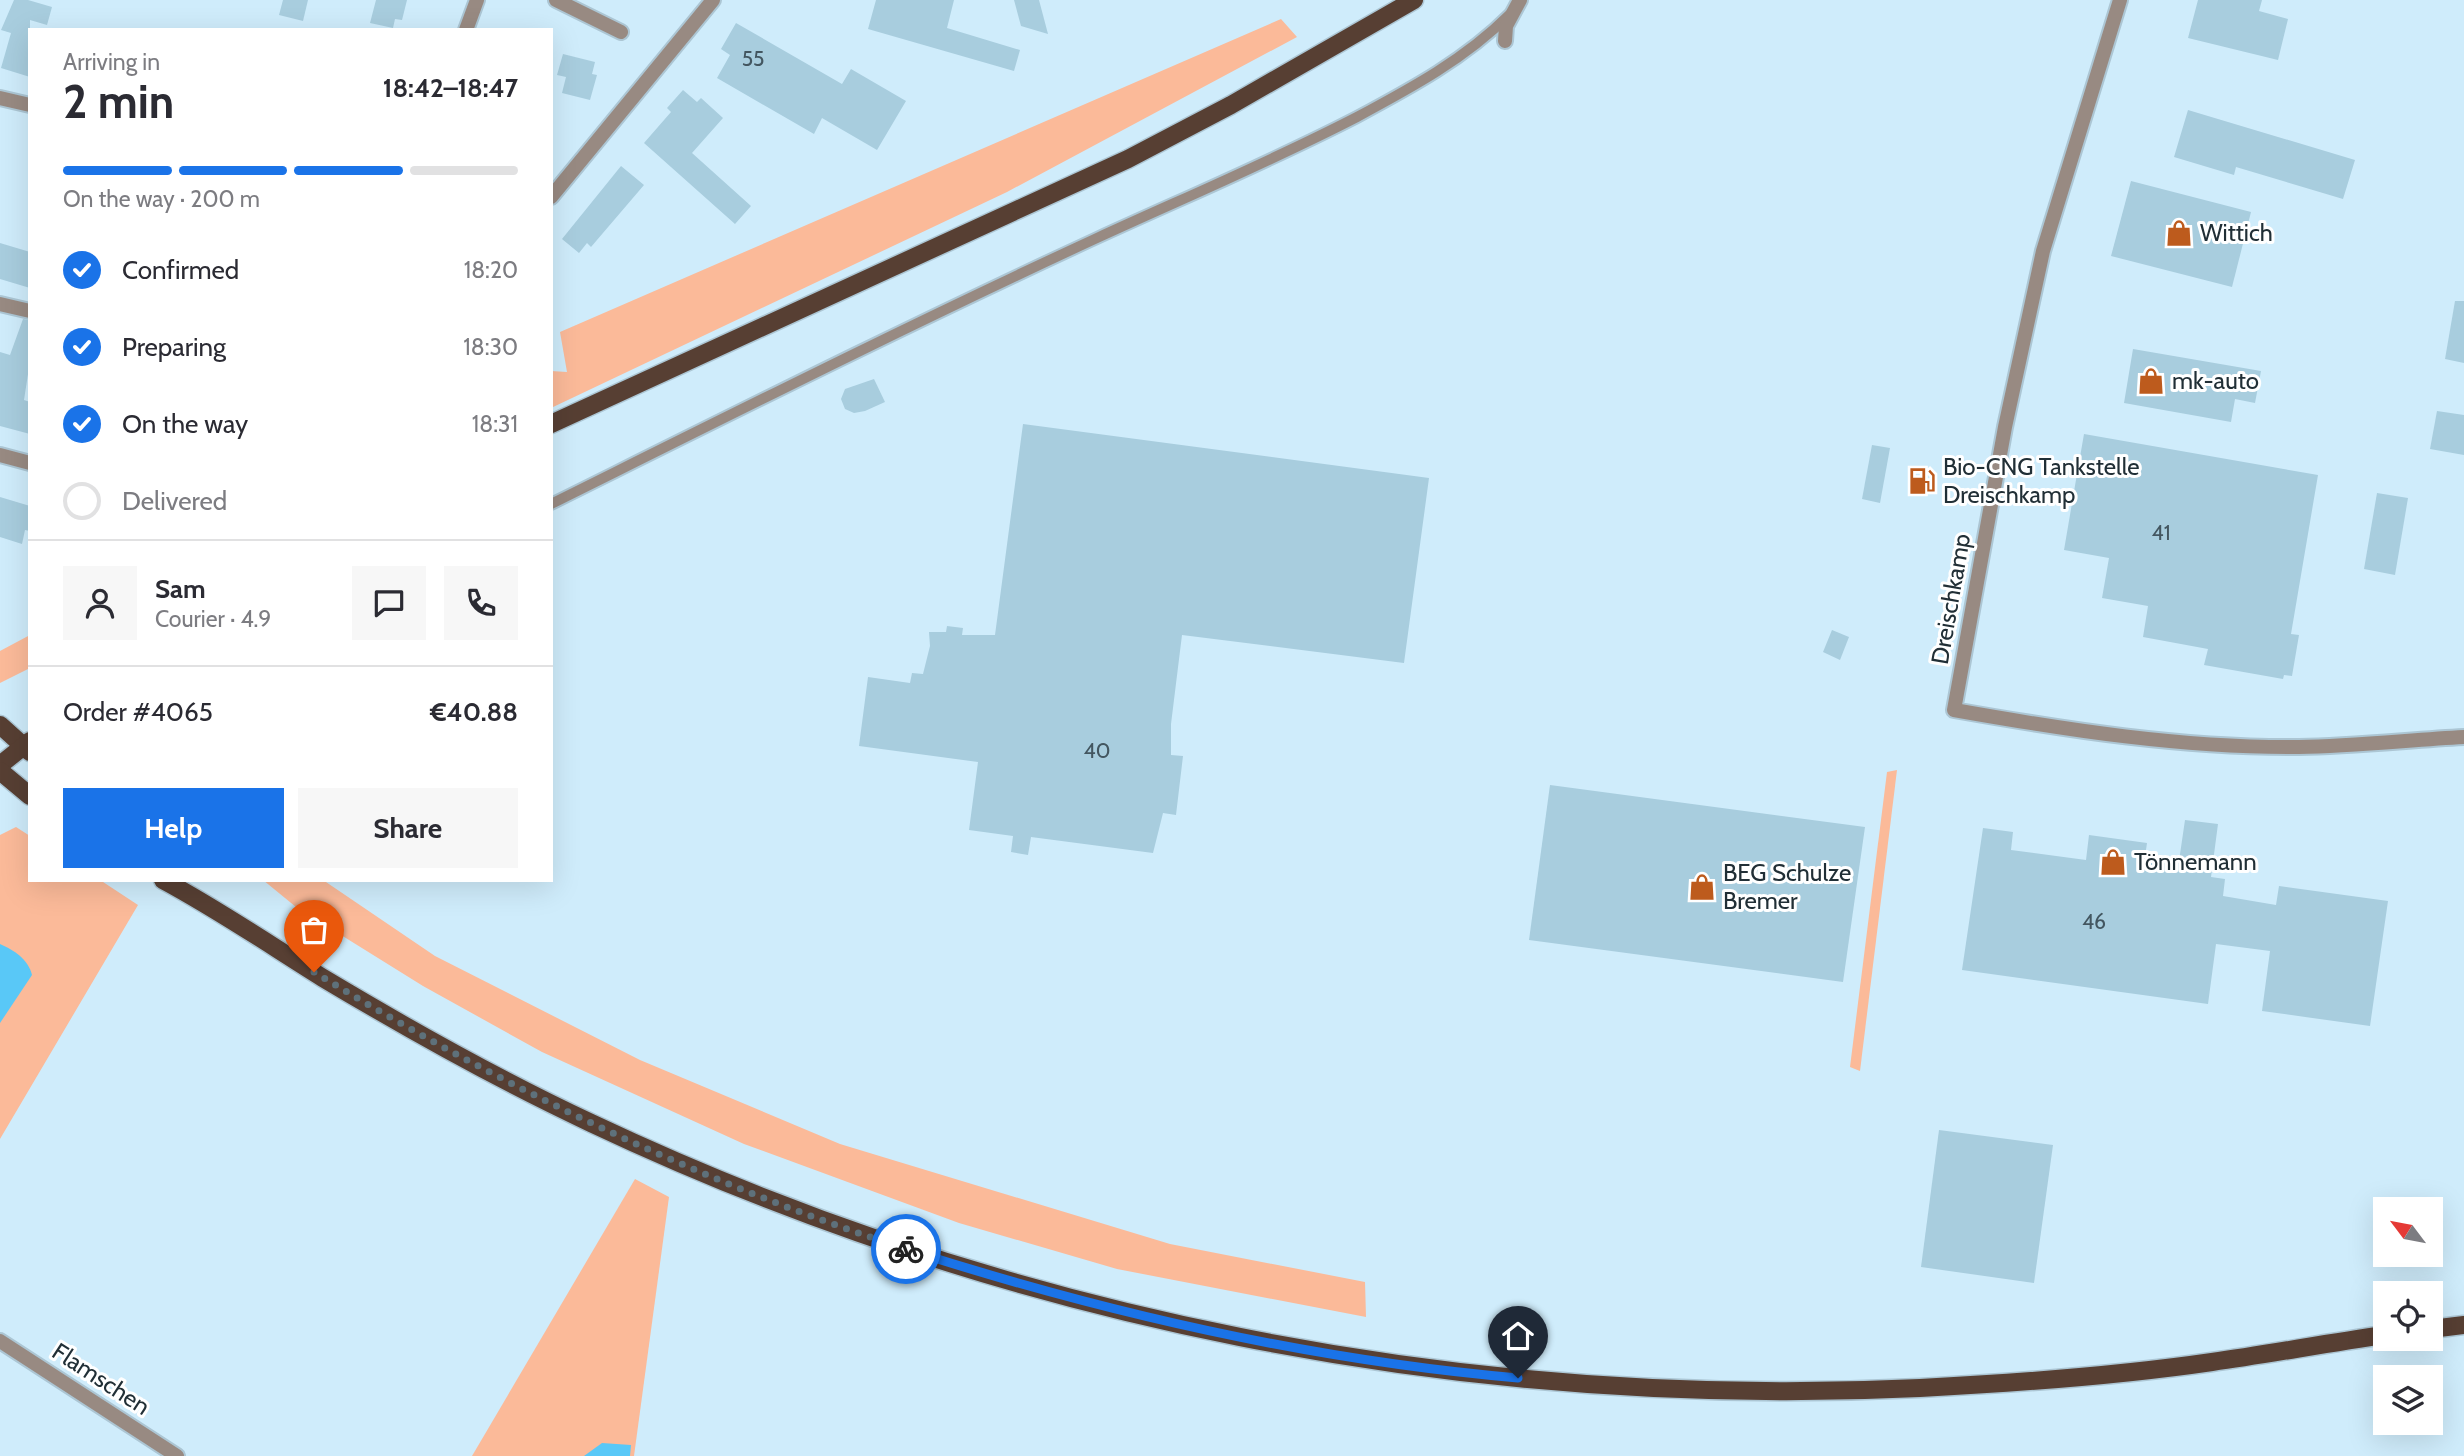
<!DOCTYPE html>
<html lang="en">
<head>
<meta charset="utf-8">
<style>
  body { margin:0; font-family:Cabin,sans-serif; background:#f7f7f7; color:#2b2b33; height:100vh; display:flex; flex-direction:column; font-size:26px; white-space:nowrap }
  * { box-sizing:border-box; margin:0 }
  p { font-size:23px; color:#7c7c81 }
  .icon { flex:none; width:38px; height:38px; fill:none; stroke:currentColor; stroke-width:2; stroke-linecap:round; stroke-linejoin:round }
  .map { position:relative; flex:1; overflow:hidden }
  .side { position:absolute; left:28px; top:28px; width:525px; height:854px; display:flex; flex-direction:column; background:#fff; border-radius:0px; box-shadow:0 7px 28px #0002 }
  .side>* { flex:none }
  .needle { width:46px; rotate:302deg }
  .controls { position:absolute; left:2373px; top:1197px; display:grid; gap:14px }
  .controls a { display:grid; place-items:center; width:70px; height:70px; border-radius:0px; background:#fff; box-shadow:0 7px 28px #0002; font-size:35px }
  .pin { position:absolute; display:grid; place-items:center; width:60px; height:60px; color:#fff; margin:-72px -30px; border-radius:50% 50% 50% 0; rotate:-45deg; box-shadow:0 0 7px #0007 }
  .pin .icon { rotate:45deg }
  .courier { position:absolute; display:grid; place-items:center; width:70px; height:70px; margin:-35px; border:5px solid #1a73e8; border-radius:50%; background:#fff; color:#222; box-shadow:0 2px 9px #0007 }
  .overview em { font-style:normal; font-weight:700 }
  .overview div { display:flex; flex-direction:column-reverse }
  .overview { display:flex; align-items:center; justify-content:space-between; height:119px; padding:0 35px }
  h1 { font-size:46px; font-weight:700; line-height:52px }
  .bar { display:grid; grid-template-columns:repeat(4,1fr); gap:10px 7px; align-content:center; height:84px; padding:0 35px }
  .bar i { height:9px; border-radius:5px; background:#e1e1e2 }
  .bar .selected { background:#1a73e8 }
  .bar p { grid-column:span 4 }
  .line { display:flex; align-items:center; gap:18px; padding:0 35px; border-top:2px solid #e1e1e2 }
  .line div { flex:1 }
  .round { display:grid; place-items:center; flex:none; width:74px; height:74px; border-radius:0px; background:#f7f7f7 }
  ol { padding:0 35px; list-style:none }
  li { display:flex; align-items:center; gap:21px; height:77px }
  li p { margin-inline-start:auto }
  li .icon { padding:7px; border-radius:50%; background:#1a73e8; color:#fff; stroke-width:4 }
  li:last-child { color:#7c7c81 }
  li i { width:38px; height:38px; border:4px solid #e1e1e2; border-radius:50% }
  .action { display:flex; gap:14px; margin-top:auto; padding:14px 35px }
  .action a { flex:1; height:80px; border-radius:0px; background:#1a73e8; color:#fff; font-size:28px; font-weight:700; line-height:80px; text-align:center }
  .action a+a { background:#f7f7f7; color:#2b2b33 }
  .map>svg:first-child { display:block }
  .green { fill:#fbba99 }
  .water { fill:#59c8f7 }
  .building { fill:#a8cdde }
  .lines { fill:none; stroke-linecap:round; stroke-linejoin:round }
  .service-casing { stroke:#acc6d4; stroke-width:14 }
  .minor-casing { stroke:#acc6d4; stroke-width:18 }
  .primary-casing { stroke:#acc6d4; stroke-width:21 }
  .service { stroke:#988a82; stroke-width:10 }
  .minor { stroke:#988a82; stroke-width:14 }
  .primary { stroke:#573f33; stroke-width:18 }
  .done { stroke:#5e717b; stroke-width:7; stroke-dasharray:0 12.6 }
  .route { stroke:#1a73e8; stroke-width:9 }
  .labels { text-anchor:middle; stroke-width:6; stroke-linejoin:round; paint-order:stroke }
  .number-label { font-size:21px; fill:#435660 }
  .poi-label { font-size:24px; fill:#212f36; stroke:#fff; text-anchor:start }
  .street-label { font-size:24px; fill:#212f36; stroke:#fff }
</style>
</head>
<body>
<div class="map">
<svg width="2464" height="1456" viewBox="0 0 2464 1456">
  <rect width="100%" height="100%" fill="#cfecfb"/>
  <g class="green">
    <path d="M1281,19l16,18 -290,155 -456,216v-37l16,1 -7,-40z"/>
    <path d="M30,635v33l-30,15v-32z"/>
    <path d="M1897,770l-37,301 -10,-4 37,-295z"/>
    <path d="M16,827l14,9v44h70l38,25 -138,234v-304z"/>
    <path d="M263,880h60l112,76 205,104 200,84 330,100 195,38 1,35 -249,-48 -158,-46 -215,-79 -202,-92 -119,-66 -127,-79z"/>
    <path d="M635,1179l34,18 -35,259h-162z"/>
  </g>
  <g class="water">
    <path d="M0,944c14,6 28,15 32,31l-32,48z"/>
    <path d="M602,1443l29,2 -1,11h-46z"/>
  </g>
  <g class="building">
    <path d="M14,0h14l24,7 -5,18 -17,-5v57l-29,-9 10,-35 -10,-3z"/>
    <path d="M283,0h25l-5,21 -24,-6z"/>
    <path d="M376,0h31l-5,20 -7,-1 -2,9 -23,-5z"/>
    <path d="M876,0h78l-7,28 73,22 -6,21 -146,-42z"/>
    <path d="M1014,0h25l9,34 -27,-8z"/>
    <path d="M2198,0h64l-3,11 29,8 -10,41 -90,-22z"/>
    <path d="M736,23l106,61 9,-15 55,32 -29,49 -55,-32 -8,16 -97,-56 13,-23 -9,-6z"/>
    <path d="M563,54l32,8 -3,12 5,1 -7,25 -28,-7 4,-16 -9,-2z"/>
    <path d="M683,90l14,12 4,-4 22,20 -31,35 59,53 -16,18 -91,-81 27,-31 -4,-4z"/>
    <path d="M2188,110l167,50 -12,39 -107,-32 -2,8 -60,-18z"/>
    <path d="M621,166l23,19 -53,62 -4,-4 -8,10 -17,-14z"/>
    <path d="M2131,181l120,31 -19,75 -121,-31z"/>
    <path d="M0,243l30,9v36l-30,-9z"/>
    <path d="M2455,301h9v62l-19,-4z"/>
    <path d="M23,319l7,1v41l-6,39 6,2v32l-30,-8v-74l10,3z"/>
    <path d="M2133,349l128,22 -6,32 -20,-4 -4,23 -107,-19z"/>
    <path d="M874,379l11,23 -20,9 -11,2 -9,-4 -4,-10 4,-10z"/>
    <path d="M2437,411l27,4v40l-34,-6z"/>
    <path d="M1023,424l406,54 -25,185 -222,-28 -11,89v31l12,1 -7,59 -13,-2 -10,40 -122,-16 -3,18 -17,-3 2,-16 -44,-6 9,-68 -119,-16 9,-69 42,6 2,-10 11,1 7,-28 -1,-14h17l1,-6 16,2 -1,7h33z"/>
    <path d="M2084,434l234,41 -27,159 8,1 -7,41 -8,-1 -1,4 -79,-14 4,-16 -65,-12 5,-31 -46,-8 7,-40 -45,-8 13,-76 -4,-6 2,-7 5,-4z"/>
    <path d="M1872,445l18,3 -10,55 -18,-4z"/>
    <path d="M2377,493l31,5 -13,77 -31,-6z"/>
    <path d="M0,497l30,9v25l-5,-1 -3,14 -22,-7z"/>
    <path d="M1832,630l17,7 -9,23 -17,-8z"/>
    <path d="M1550,785l315,42 -22,155 -314,-42z"/>
    <path d="M2185,820l33,4 -7,53 14,2 -2,17 53,9 3,-19 109,15 -18,125 -108,-15 8,-60 -54,-7 -8,60 -246,-34 21,-142 30,4 -2,18 75,10 3,-25 58,8 -2,14 34,4z"/>
    <path d="M1939,1130l114,15 -19,138 -113,-16z"/>
  </g>
  <g class="lines">
    <defs>
      <path id="service" d="M551,504c181,-90 362,-181 546,-266 87,-40 175,-77 260,-121 54,-29 108,-58 152,-102"/>
      <g id="minor">
        <path d="M556,0l65,32"/>
        <path d="M2120,0l-77,251 -38,176 -51,283c113,20 229,38 345,37 55,-1 110,-7 165,-10"/>
        <path d="M466,30l11,-30"/>
        <path d="M1505,41l1,-15 14,-26"/>
        <path d="M0,98l30,7"/>
        <path d="M551,197l162,-197"/>
        <path d="M0,304l30,7"/>
        <path d="M0,455l30,8"/>
        <path d="M0,1341l177,115"/>
      </g>
      <g id="primary">
        <path d="M551,424l577,-265 103,-54 183,-105"/>
        <path d="M0,725l30,27"/>
        <path d="M0,765l30,-24"/>
        <path d="M0,771l30,25"/>
        <path d="M163,880c56,30 107,65 160,98 87,52 176,102 268,145 413,195 873,287 1329,265 97,-5 196,-12 292,-26 58,-8 115,-19 173,-27"/>
        <path d="M2431,1329l33,-4"/>
      </g>
    </defs>
    <use href="#service" class="service-casing"/>
    <use href="#minor" class="minor-casing"/>
    <use href="#primary" class="primary-casing"/>
    <use href="#service" class="service"/>
    <use href="#minor" class="minor"/>
    <use href="#primary" class="primary"/>
  </g>
  <g class="lines">
    <path class="done" d="M314,972c186,114 385,210 592,277"/>
    <path class="route" d="M906,1249c199,64 404,111 612,129"/>
  </g>
  <defs>
    <symbol id="shop-bare" viewBox="-9 -9 18 18"><path d="M-5-2.5h2.3a2.7 3.5 0 0 1 5.4 0H5L5.5 6h-11ZM-1.5-2.5h3a1.5 2.3 0 0 0-3 0Z" fill="#bd5b1d" stroke="#fff" stroke-width="2.5" paint-order="stroke"/></symbol>
    <symbol id="fuel-bare" viewBox="-9 -9 18 18"><path d="M-5.5-6h7V0h2V4h1.3V-2.5L3-4.5l.8-.8L6-3V5H2.5V1h-1V6h-7ZM-4.2-4.7v3.2H.2V-4.7Z" fill="#bd5b1d" stroke="#fff" stroke-width="2.5" paint-order="stroke"/></symbol>
  </defs>
  <g fill-rule="evenodd">
    <use href="#shop-bare" x="2160" y="214" width="38" height="38"/>
    <use href="#shop-bare" x="2132" y="362" width="38" height="38"/>
    <use href="#fuel-bare" x="1903" y="462" width="38" height="38"/>
    <use href="#shop-bare" x="2094" y="843" width="38" height="38"/>
    <use href="#shop-bare" x="1683" y="868" width="38" height="38"/>
  </g>
  <g class="labels">
    <g class="number-label">
      <text x="753" y="66">55</text>
      <text x="2161" y="540">41</text>
      <text x="1097" y="758">40</text>
      <text x="2094" y="929">46</text>
    </g>
    <g class="poi-label">
      <text x="2200" y="241">Wittich</text>
      <text x="2172" y="389">mk-auto</text>
      <text x="1943" y="475">Bio-CNG Tankstelle<tspan x="1943" dy="28">Dreischkamp</tspan></text>
      <text x="2134" y="870">Tönnemann</text>
      <text x="1723" y="881">BEG Schulze<tspan x="1723" dy="28">Bremer</tspan></text>
    </g>
    <g class="street-label">
      <text transform="translate(1951 599) rotate(-80)" y="8">Dreischkamp</text>
      <text transform="translate(101 1379) rotate(33)" y="8">Flamschen</text>
    </g>
  </g>
</svg>
<div class="controls">
<a><svg class="needle" viewBox="-14 -14 28 28"><path d="M0-13l5 13h-10z" fill="#e53935"/><path d="M0 13l5-13h-10z" fill="#7c7c81"/></svg></a>
<a><svg class="icon" aria-label="locate" viewBox="0 0 24 24"><circle cx="12" cy="12" r="6"/><path d="M12 2v4M12 18v4M2 12h4M18 12h4"/></svg></a>
<a><svg class="icon" aria-label="layers" viewBox="0 0 24 24"><path d="M12 4l9 5-9 5-9-5zM3 14l9 5 9-5"/></svg></a>
</div>
<div class="pin" style="left:314px;top:972px;background:#ea580c"><svg class="icon" aria-label="bag" viewBox="0 0 24 24"><path d="M5 8h14l-1 12H6zM9 8a3 3 0 0 1 6 0"/></svg></div>
<div class="pin" style="left:1518px;top:1378px;background:#1f2937"><svg class="icon" aria-label="home" viewBox="0 0 24 24"><path d="M3 11l9-7 9 7M6 9v11h12V9"/></svg></div>
<div class="courier" style="left:906px;top:1249px"><svg class="icon" aria-label="bike" viewBox="0 0 24 24"><circle cx="6" cy="16" r="4"/><circle cx="18" cy="16" r="4"/><path d="M6 16l4-8h5l3 8M10 8l3 8H6M13 5h3"/></svg></div>
<section class="side">
<div class="overview"><div><h1>2 min</h1><p>Arriving in</p></div><em>18:42–18:47</em></div>
<div class="bar"><i class="selected"></i><i class="selected"></i><i class="selected"></i><i></i><p>On the way · 200 m</p></div>
<ol>
<li><svg class="icon" aria-label="check" viewBox="0 0 24 24"><path d="M5 12l5 5 9-10"/></svg>Confirmed<p>18:20</p></li>
<li><svg class="icon" aria-label="check" viewBox="0 0 24 24"><path d="M5 12l5 5 9-10"/></svg>Preparing<p>18:30</p></li>
<li><svg class="icon" aria-label="check" viewBox="0 0 24 24"><path d="M5 12l5 5 9-10"/></svg>On the way<p>18:31</p></li>
<li><i></i>Delivered</li>
</ol>
<div class="line" style="height:126px"><a class="round"><svg class="icon" aria-label="person" viewBox="0 0 24 24"><circle cx="12" cy="8" r="4"/><path d="M4 21q1-7 8-7t8 7"/></svg></a><div><b>Sam</b><p>Courier · 4.9</p></div><a class="round"><svg class="icon" aria-label="chat" viewBox="0 0 24 24"><path d="M4 5h16v11H9l-5 4z"/></svg></a><a class="round"><svg class="icon" aria-label="phone" viewBox="0 0 24 24"><path d="M5 4h4l2 5-3 2q2 4 5 5l2-3 5 2v4C11 20 4 13 5 4z"/></svg></a></div>
<div class="line" style="height:91px"><div>Order #4065</div><b>€40.88</b></div>
<div class="action"><a>Help</a><a>Share</a></div>
</section>
</div>
</body>
</html>
